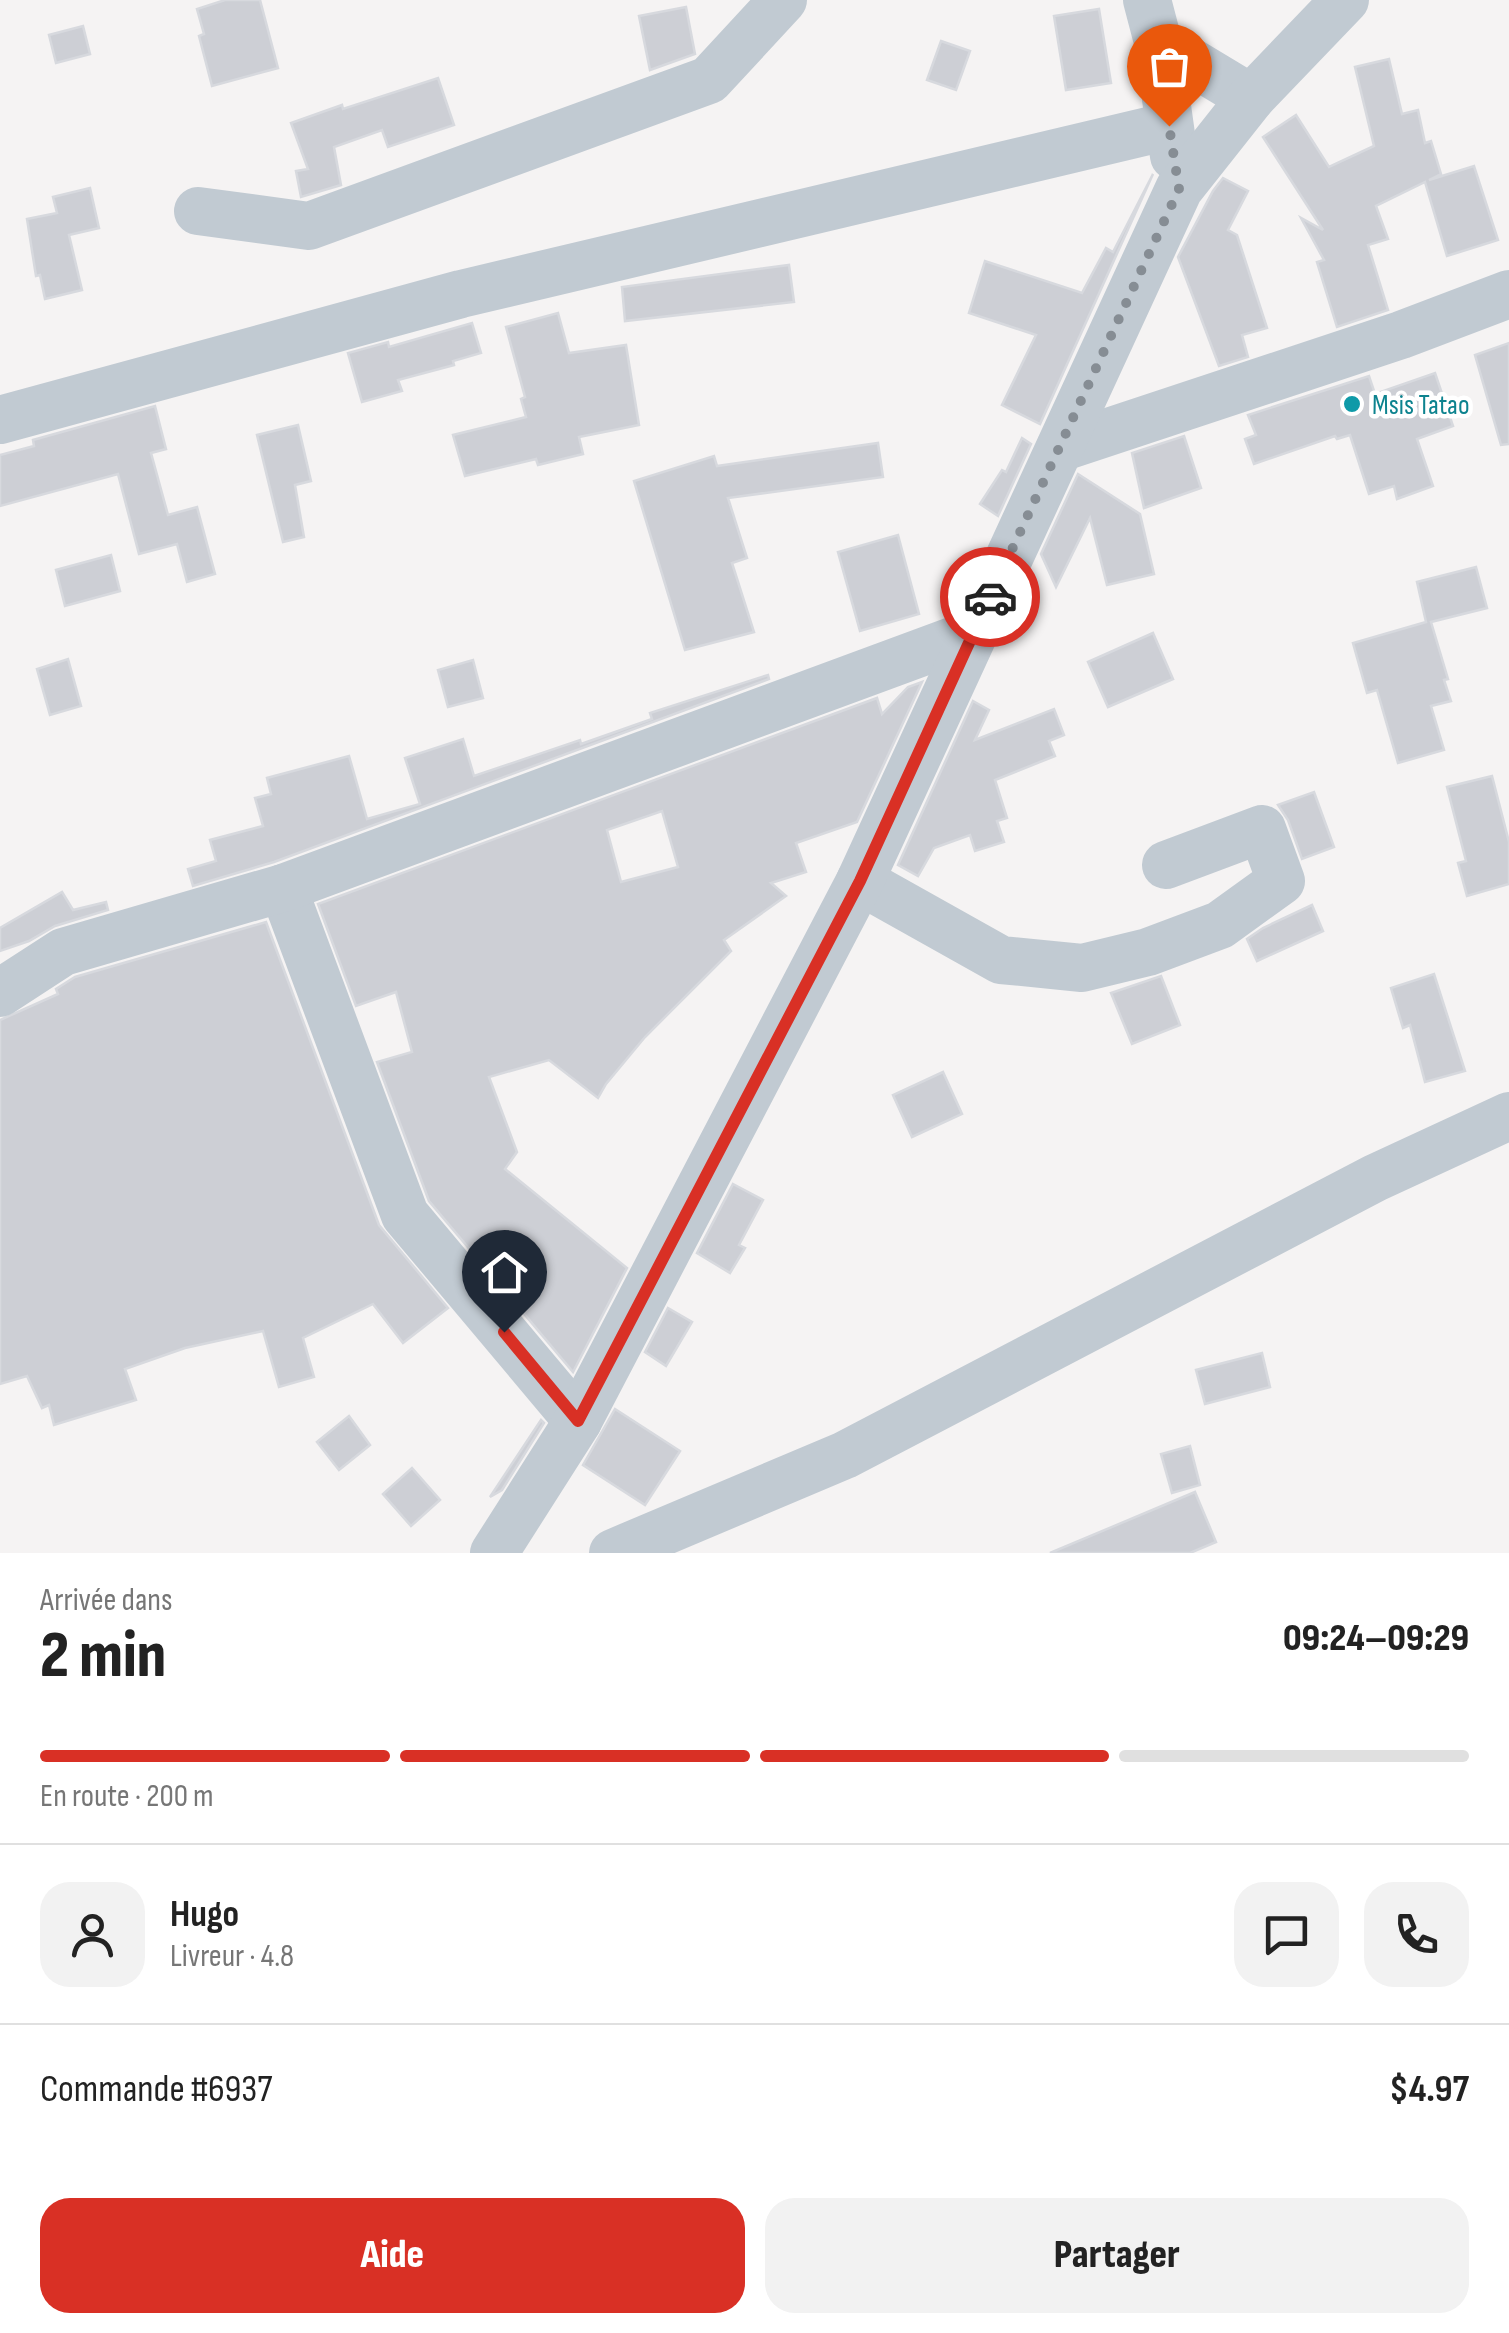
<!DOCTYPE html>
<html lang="fr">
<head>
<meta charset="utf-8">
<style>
  body { margin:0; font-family:"Sofia Sans Condensed",sans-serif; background:#f2f2f2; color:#222; height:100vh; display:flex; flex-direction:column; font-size:38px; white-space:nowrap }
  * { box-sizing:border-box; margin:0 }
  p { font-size:32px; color:#767676 }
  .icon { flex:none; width:55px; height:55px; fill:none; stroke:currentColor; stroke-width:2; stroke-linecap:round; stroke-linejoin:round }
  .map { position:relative; height:1553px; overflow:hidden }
  .sheet { display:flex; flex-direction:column; background:#fff; flex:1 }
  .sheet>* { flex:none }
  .pin { position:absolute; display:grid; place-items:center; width:85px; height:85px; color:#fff; margin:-102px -42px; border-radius:50% 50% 50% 0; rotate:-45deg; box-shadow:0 0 10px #0007 }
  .pin .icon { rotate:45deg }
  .courier { position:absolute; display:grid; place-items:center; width:100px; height:100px; margin:-50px; border:8px solid #d93025; border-radius:50%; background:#fff; color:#222; box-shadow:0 2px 12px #0007 }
  .overview em { font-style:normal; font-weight:800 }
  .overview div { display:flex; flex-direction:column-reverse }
  .overview { display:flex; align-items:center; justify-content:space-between; height:170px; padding:0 40px }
  h1 { font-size:65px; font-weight:800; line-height:75px }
  .bar { display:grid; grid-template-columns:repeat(4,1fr); gap:15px 10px; align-content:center; height:120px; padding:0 40px }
  .bar i { height:12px; border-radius:8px; background:#e0e0e0 }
  .bar .active { background:#d93025 }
  .bar p { grid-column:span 4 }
  .line { display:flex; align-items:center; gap:25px; padding:0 40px; border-top:2px solid #e0e0e0 }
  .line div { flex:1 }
  .round { display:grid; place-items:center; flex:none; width:105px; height:105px; border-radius:30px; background:#f2f2f2 }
  .cta { display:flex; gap:20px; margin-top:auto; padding:20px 40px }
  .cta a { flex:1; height:115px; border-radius:30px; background:#d93025; color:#fff; font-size:40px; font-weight:800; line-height:115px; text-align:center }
  .cta a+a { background:#f2f2f2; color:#222 }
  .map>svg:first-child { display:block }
  .building { fill:#cdcfd5; stroke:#d7d9de; stroke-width:2.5; fill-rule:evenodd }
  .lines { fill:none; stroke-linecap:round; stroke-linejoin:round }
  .minor { stroke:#c1cad2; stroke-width:48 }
  .done { stroke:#868d94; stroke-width:10; stroke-dasharray:0 18 }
  .route { stroke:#d93025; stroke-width:12 }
  .culture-dot { fill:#0f9aa8; stroke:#fff; stroke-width:4 }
  .labels { text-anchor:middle; stroke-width:9; stroke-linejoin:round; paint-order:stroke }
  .culture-label { font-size:28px; fill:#0d838f; stroke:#fff; text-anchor:start }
</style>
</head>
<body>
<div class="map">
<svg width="1509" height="1553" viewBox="0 0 1509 1553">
  <rect width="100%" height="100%" fill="#f5f3f3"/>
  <g class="building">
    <path d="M225,0h35l18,68 -66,18 -13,-50 5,-2 -7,-25z"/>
    <path d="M686,7l9,47 -45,16 -11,-54z"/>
    <path d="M1099,9l12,74 -45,7 -12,-74z"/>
    <path d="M83,26l7,28 -34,9 -7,-28z"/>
    <path d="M941,41l29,10 -14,39 -29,-10z"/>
    <path d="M1389,59l13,55 16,-4 7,33 6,-2 10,33 -12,6 45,-14 24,74 -51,16 -22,-74 -49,24 12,33 -20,6 20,65 -51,17 -20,-65 7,-2 -23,-42 22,12 -60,-93 33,-22 33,52 45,-21 -19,-79z"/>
    <path d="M438,78l16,47 -66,22 -6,-17 -48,17 7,38 -40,12 -5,-26 12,-2 -17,-46 51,-18 1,4z"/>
    <path d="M1153,174l-113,250 -38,-19 34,-70 -67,-22 16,-52 97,32 24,-45 7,4z"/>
    <path d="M1223,178l25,13 -20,39 9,5 30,93 -25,7 6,22 -29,9 -41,-109 35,-66z"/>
    <path d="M90,188l9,40 -30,7 13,55 -37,9 -5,-24 -4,1 -9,-57 30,-6 -4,-16z"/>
    <path d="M789,265l5,37 -169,19 -3,-34z"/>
    <path d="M558,313l11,40 57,-8 13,80 -60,12 4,17 -45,11 -2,-6 -71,17 -12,-41 73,-18 -5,-18 4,-2 -19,-70z"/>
    <path d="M472,323l9,30 -28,8 1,4 -56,15 4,11 -40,11 -14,-49 40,-11 1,5z"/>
    <path d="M1509,343v101l-8,1 -26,-90z"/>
    <path d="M1435,373l18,53 -36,13 16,47 -36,13 -3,-13 -25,8 -19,-59 -13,4 -2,-3 -81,28 -9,-25 11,-4 -8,-20 121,-39 6,18z"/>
    <path d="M155,406l11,43 -15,4 17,62 29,-8 18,67 -28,8 -10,-38 -38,10 -21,-80 -118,32v-51l34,-9 -1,-6z"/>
    <path d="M298,425l13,56 -16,4 9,52 -21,5 -26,-107z"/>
    <path d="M1184,436l17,52 -57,20 -12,-55z"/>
    <path d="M1022,438l9,6 -33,72 -18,-12 22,-34 4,2z"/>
    <path d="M878,443l5,34 -155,21 19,60 -15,5 22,69 -69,18 -51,-169 80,-25 3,10z"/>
    <path d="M1078,474l62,40 14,60 -47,11 -17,-67 -34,69 -15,-33z"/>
    <path d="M898,535l21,79 -59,17 -22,-79z"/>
    <path d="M111,555l9,36 -55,15 -9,-36z"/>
    <path d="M1476,567l11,41 -56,14 17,57 -4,1 7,21 -20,5 13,44 -46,13 -21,-73 -10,3 -14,-50 73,-21 -9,-40z"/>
    <path d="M1153,633l20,46 -65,28 -20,-45z"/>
    <path d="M68,659l13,47 -31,9 -13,-46z"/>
    <path d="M473,660l10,38 -35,9 -10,-37z"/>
    <path d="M768,675l1,4 -495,183 -81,24 -5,-17 28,-8 -6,-21 53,-14 -8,-28 16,-4 -4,-16 82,-22 18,63 53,-15 -15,-46 58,-19 11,37 106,-36 1,4 71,-25 -2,-6z"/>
    <path d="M922,682l-65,140 -61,21 10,29 -35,11 15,13 -62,44 7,11 -86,86 -39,47 -8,14 -49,-38 -60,17 28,75 -12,17 122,99 -54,104 -144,-171 -52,-139 35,-10 -16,-60 -40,14 -38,-102 559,-206 5,16 26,-27zM662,811l16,56 -57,15 -14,-52z"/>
    <path d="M973,701l16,9 -14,30 79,-31 10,26 -15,6 6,15 -60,24 12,38 -10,3 7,21 -29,9 -5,-16 -36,13 -16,28 -20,-11z"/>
    <path d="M1492,776l17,66v42l-42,12 -9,-33 8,-2 -19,-74z"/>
    <path d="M1314,792l20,55 -32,12 -14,-39 -10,-15z"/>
    <path d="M62,892l11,18 33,-8 2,8 -53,16 -26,15 -29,10v-23z"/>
    <path d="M1312,905l11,26 -66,30 -10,-22 16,-11z"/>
    <path d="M266,922l113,303 69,83 -45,35 -30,-39 -70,34 11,39 -35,10 -16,-56 -78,17 -60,21 11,31 -82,25 -5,-20 -7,3 -15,-32 -27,8v-364l58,-26 -2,-5 19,-12z"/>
    <path d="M1434,974l31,97 -40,11 -15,-57 -7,3 -12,-40z"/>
    <path d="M1161,976l19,49 -48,19 -21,-51z"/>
    <path d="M943,1072l19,42 -50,23 -19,-42z"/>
    <path d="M733,1184l30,16 -24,45 6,3 -15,25 -33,-20z"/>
    <path d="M668,1308l24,14 -26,44 -21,-14z"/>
    <path d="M1262,1353l8,34 -65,17 -9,-34z"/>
    <path d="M615,1409l65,42 -35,54 -62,-40z"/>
    <path d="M349,1416l21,29 -31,25 -22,-28z"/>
    <path d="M541,1420l3,3 -42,67 -12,7z"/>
    <path d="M1190,1446l10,39 -28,8 -11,-39z"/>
    <path d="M412,1468l28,32 -29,26 -28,-32z"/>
    <path d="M1195,1492l21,50 -26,11h-140z"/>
  </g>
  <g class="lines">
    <g class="minor">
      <path d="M1147,0l11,42 16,114"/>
      <path d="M1158,42l93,56"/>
      <path d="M198,211l111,15 400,-146 74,-80"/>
      <path d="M0,420l461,-126 708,-168"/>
      <path d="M1060,448l341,-113 108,-41"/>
      <path d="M860,881l141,79 81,8 66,-16 72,-27 61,-44 -19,-52 -96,36"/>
      <path d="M283,888l122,327 173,206"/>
      <path d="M0,993l63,-41 220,-64 691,-255"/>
      <path d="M494,1553l84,-132 282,-540 319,-692 72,-91 94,-98"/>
      <path d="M613,1553l232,-98 530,-277 134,-62"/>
    </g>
  </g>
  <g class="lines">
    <path class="done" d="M990,597l189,-408 -10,-63"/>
    <path class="route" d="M504,1332l74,89 282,-540 130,-284"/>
  </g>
  <circle class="culture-dot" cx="1352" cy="404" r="10"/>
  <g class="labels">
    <g class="culture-label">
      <text x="1372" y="414">Msis Tatao</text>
    </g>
  </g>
</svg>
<div class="pin" style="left:1169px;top:126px;background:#ea580c"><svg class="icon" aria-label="bag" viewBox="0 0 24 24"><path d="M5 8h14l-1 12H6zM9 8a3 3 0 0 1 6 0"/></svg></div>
<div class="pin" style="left:504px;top:1332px;background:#1f2937"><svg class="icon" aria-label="home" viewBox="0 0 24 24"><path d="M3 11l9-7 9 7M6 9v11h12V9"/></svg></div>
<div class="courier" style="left:990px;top:597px"><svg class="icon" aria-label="car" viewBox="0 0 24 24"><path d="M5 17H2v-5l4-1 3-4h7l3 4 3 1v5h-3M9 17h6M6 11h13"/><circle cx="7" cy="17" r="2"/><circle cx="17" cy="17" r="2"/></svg></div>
</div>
<section class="sheet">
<div class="overview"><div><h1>2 min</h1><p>Arrivée dans</p></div><em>09:24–09:29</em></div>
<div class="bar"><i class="active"></i><i class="active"></i><i class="active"></i><i></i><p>En route · 200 m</p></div>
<div class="line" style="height:180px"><a class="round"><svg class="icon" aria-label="person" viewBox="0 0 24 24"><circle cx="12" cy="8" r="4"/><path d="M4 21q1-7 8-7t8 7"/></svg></a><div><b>Hugo</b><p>Livreur · 4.8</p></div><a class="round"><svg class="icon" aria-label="chat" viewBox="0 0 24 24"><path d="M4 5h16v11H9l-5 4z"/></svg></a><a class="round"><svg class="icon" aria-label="phone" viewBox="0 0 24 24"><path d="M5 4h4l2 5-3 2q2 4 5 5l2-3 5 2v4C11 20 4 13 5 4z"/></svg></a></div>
<div class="line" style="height:130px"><div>Commande #6937</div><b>$4.97</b></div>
<div class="cta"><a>Aide</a><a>Partager</a></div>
</section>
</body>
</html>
